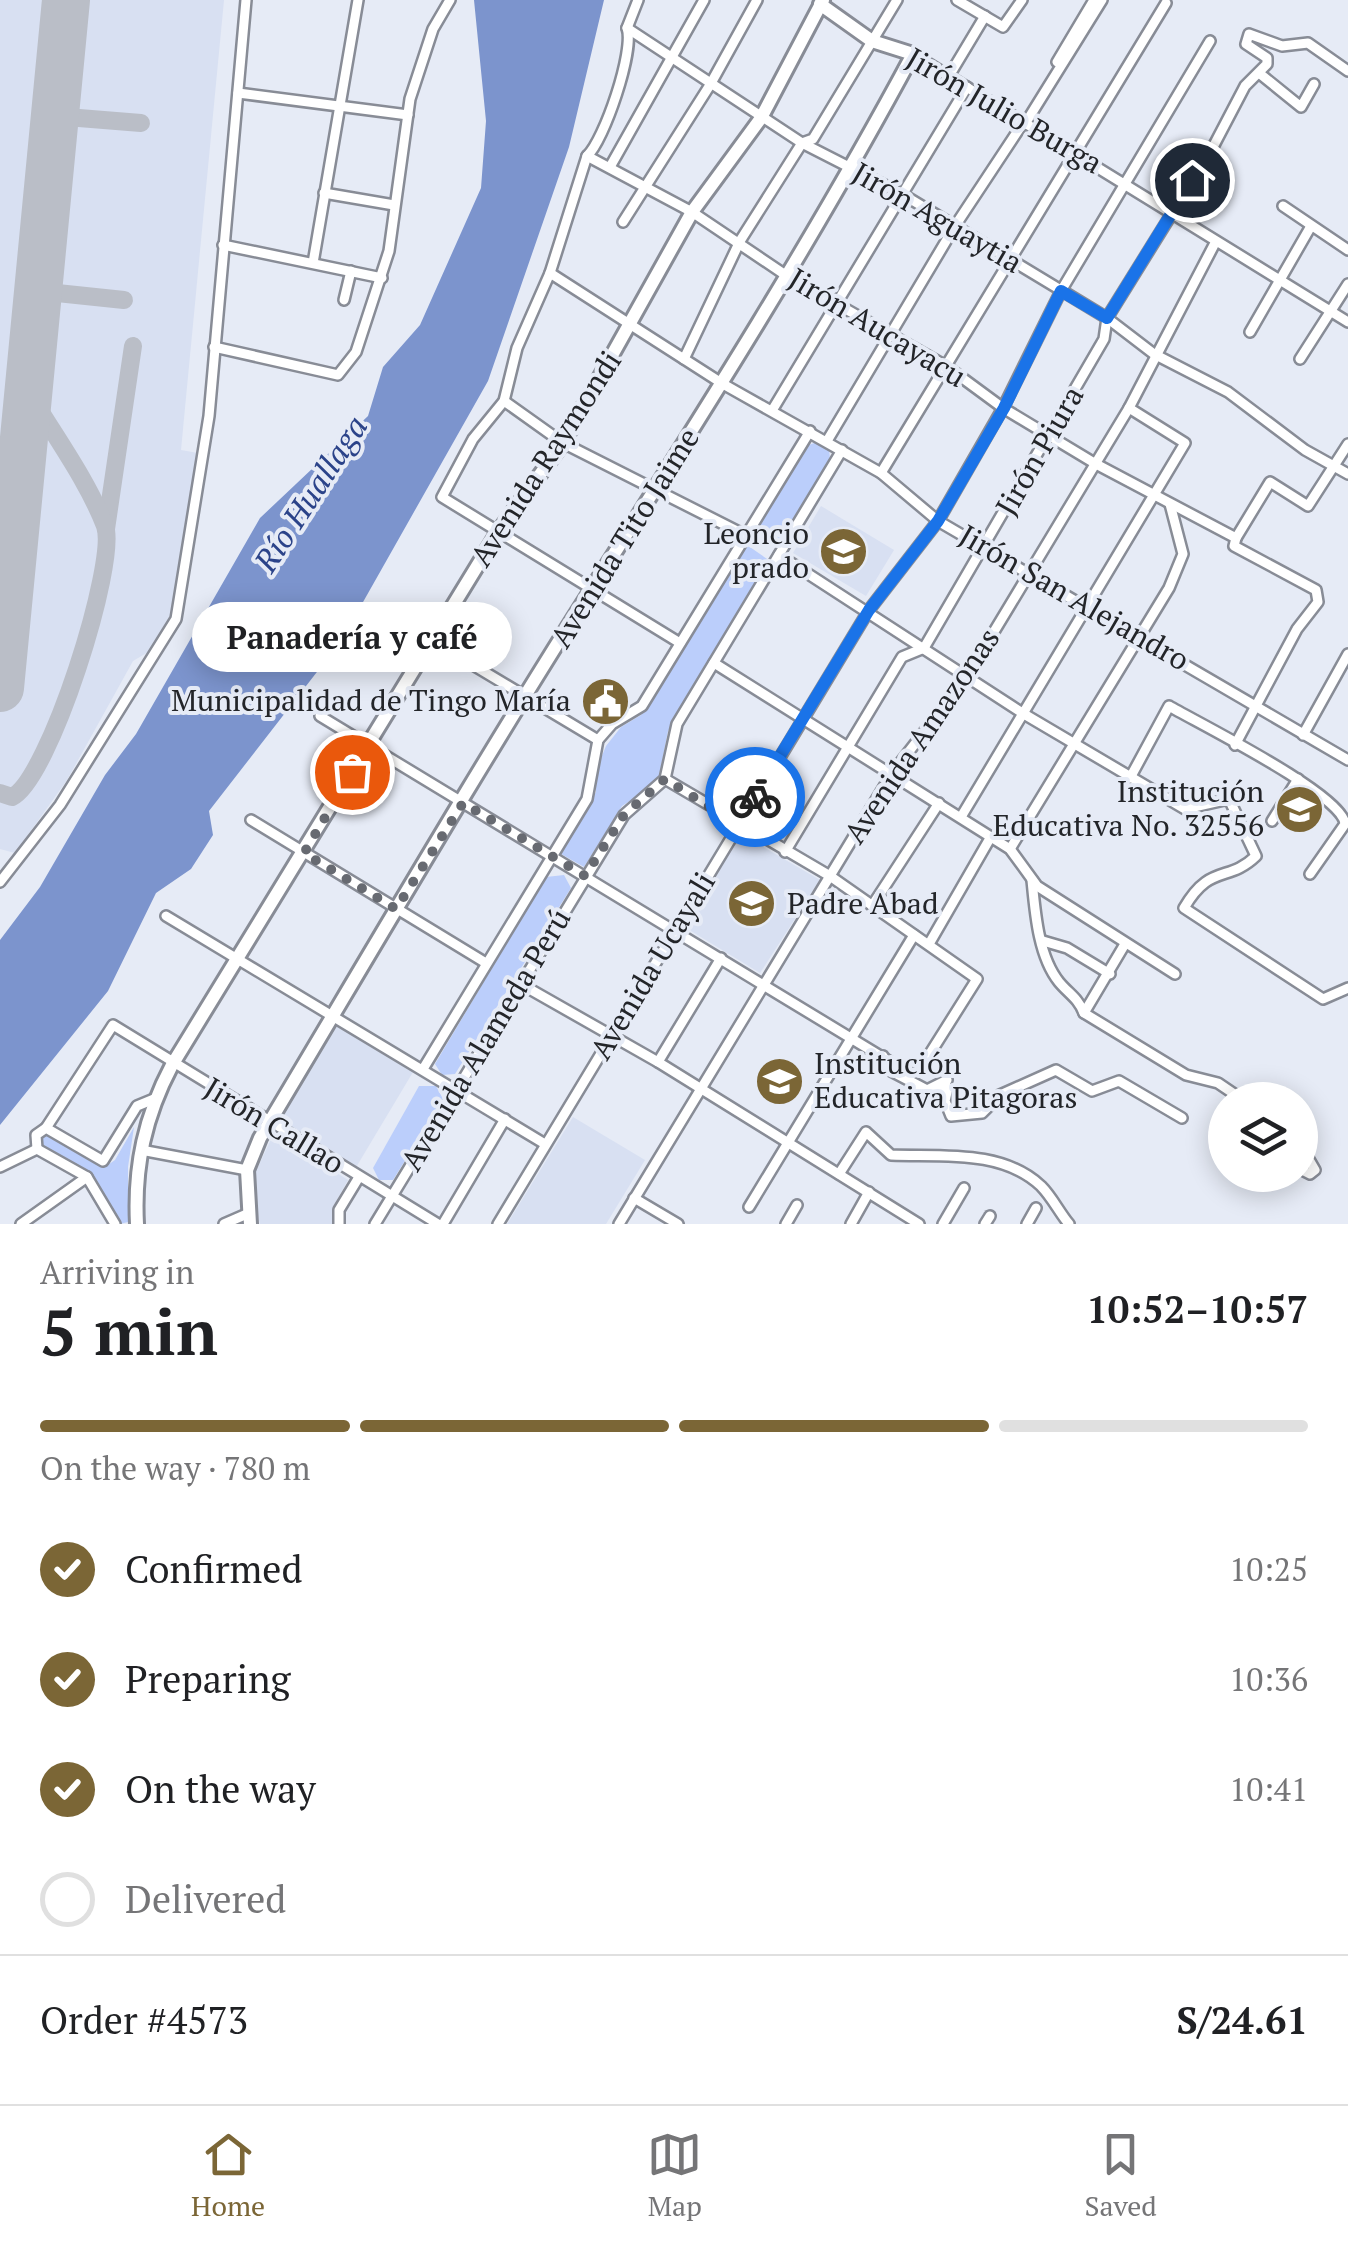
<!DOCTYPE html>
<html lang="en">
<head>
<meta charset="utf-8">
<style>
  body { margin:0; font-family:"PT Serif",serif; background:#f2f2f2; color:#202124; height:100vh; display:flex; flex-direction:column; font-size:38px; white-space:nowrap }
  * { box-sizing:border-box; margin:0 }
  p { font-size:32px; color:#757577 }
  .icon { flex:none; width:55px; height:55px; fill:none; stroke:currentColor; stroke-width:2; stroke-linecap:round; stroke-linejoin:round }
  .map { position:relative; height:1224px; overflow:hidden }
  .details { display:flex; flex-direction:column; background:#fff; flex:1 }
  .details>* { flex:none }
  .controls { position:absolute; left:1208px; top:1082px; display:grid; gap:20px }
  .controls a { display:grid; place-items:center; width:110px; height:110px; border-radius:50%; background:#fff; box-shadow:0 5px 25px #0003; font-size:50px }
  .pin { position:absolute; display:grid; place-items:center; width:85px; height:85px; color:#fff; margin:-42px; border:5px solid #fff; border-radius:50%; box-shadow:0 2px 10px #0007 }
  .courier { position:absolute; display:grid; place-items:center; width:100px; height:100px; margin:-50px; border:8px solid #1a73e8; border-radius:50%; background:#fff; color:#222; box-shadow:0 2px 12px #0007 }
  .bubble { position:absolute; height:70px; border-radius:35px; background:#fff; box-shadow:0 5px 25px #0003; font-size:32px; font-weight:600; line-height:70px; text-align:center }
  .overview em { font-style:normal; font-weight:600 }
  .overview div { display:flex; flex-direction:column-reverse }
  .overview { display:flex; align-items:center; justify-content:space-between; height:170px; padding:0 40px }
  h1 { font-size:65px; font-weight:600; line-height:75px }
  .bar { display:grid; grid-template-columns:repeat(4,1fr); gap:15px 10px; align-content:center; height:120px; padding:0 40px }
  .bar i { height:12px; border-radius:8px; background:#e0e0e0 }
  .bar .active { background:#7b6636 }
  .bar p { grid-column:span 4 }
  .line { display:flex; align-items:center; gap:25px; padding:0 40px; border-top:2px solid #e0e0e0 }
  .line div { flex:1 }
  ol { padding:0 40px; list-style:none }
  li { display:flex; align-items:center; gap:30px; height:110px }
  li p { margin-inline-start:auto }
  li .icon { padding:10px; border-radius:50%; background:#7b6636; color:#fff; stroke-width:4 }
  li:last-child { color:#757577 }
  li i { width:55px; height:55px; border:5px solid #e0e0e0; border-radius:50% }
  .dock { display:flex; justify-content:space-around; align-items:center; height:140px; border-top:2px solid #e0e0e0; background:#fff; font-size:28px; color:#757577 }
  .dock a { display:grid; justify-items:center; gap:5px }
  .dock .active { color:#7b6636 }
  .map>svg:first-child { display:block }
  .built { fill:#d8e0f2 }
  .green { fill:#bbcefb }
  .water { fill:#7c94cd }
  .lines { fill:none; stroke-linecap:round; stroke-linejoin:round }
  .taxiway { stroke:#babec7; stroke-width:18 }
  .runway { stroke:#babec7; stroke-width:48 }
  .minor-casing { stroke:#888c96; stroke-width:14 }
  .highway-casing { stroke:#888c96; stroke-width:18 }
  .minor { stroke:#fff; stroke-width:9 }
  .highway { stroke:#fff; stroke-width:12 }
  .done { stroke:#676a71; stroke-width:10; stroke-dasharray:0 18 }
  .route { stroke:#1a73e8; stroke-width:12 }
  .labels { text-anchor:middle; stroke-width:8; stroke-linejoin:round; paint-order:stroke }
  .street-label { font-size:30px; fill:#232529; stroke:#e6ebf6 }
  .poi-label { font-size:30px; fill:#232529; stroke:#e6ebf6; text-anchor:end }
  .water-label { font-size:32px; font-style:italic; fill:#2b4389; stroke:#e6ebf6 }
</style>
</head>
<body>
<div class="map">
<svg width="1348" height="1224" viewBox="0 0 1348 1224">
  <rect width="100%" height="100%" fill="#e6ebf6"/>
  <g class="built">
    <path d="M0,0h224l-43,450 17,3 -26,162 -17,33 -22,13 -66,119 -52,73 -15,-4z"/>
    <path d="M821,506l73,44 -28,46 -73,-43z"/>
    <path d="M741,834l79,46 -60,93 -74,-45z"/>
    <path d="M335,1020l81,47 -61,102 -81,-48z"/>
    <path d="M573,1117l72,43 -39,64h-99z"/>
    <path d="M274,1133l74,47 -16,29v15h-72l-7,-28 3,-25z"/>
  </g>
  <g class="green">
    <path d="M817,442l12,6 1,11 -53,87 -22,-13 51,-87z"/>
    <path d="M747,545l23,16 -102,170 -9,45 -11,13 -26,17 -38,61 -23,-13 35,-62 -2,-17 12,-29 15,-19 20,-12z"/>
    <path d="M564,875l7,13 -116,186 -13,1 -7,-11 111,-187z"/>
    <path d="M419,1086h17l7,13 -50,81h-14l-6,-12z"/>
    <path d="M134,1127l-6,40v55l-8,2 -27,-48 -54,-33 2,-8 8,-2 56,34 10,-7z"/>
  </g>
  <path class="water" d="M474,0h130l-35,147 -81,234 -147,260 -132,170 4,24 -22,34 -35,24 -48,98 -108,134v-185l40,-53 65,-112 31,-41 124,-216 108,-102 15,-49 37,-42 61,-137 5,-67z"/>
  <g class="lines">
    <g class="taxiway">
      <path d="M54,116l87,7"/>
      <path d="M38,291l86,9"/>
      <path d="M106,529l27,-183"/>
      <path d="M0,793l12,4c37,-17 106,-235 93,-271 -18,-47 -52,-92 -77,-135"/>
    </g>
    <path class="runway" d="M0,688l66,-688"/>
    <defs>
      <g id="minor">
        <path d="M638,0l-11,28c8,22 -23,113 -40,128l-37,117 -33,75 -13,53 -31,38 -31,58 238,146"/>
        <path d="M957,0l46,27 19,-27"/>
        <path d="M627,28l175,115 100,51 205,124 47,36 74,38 77,58 43,24"/>
        <path d="M913,54l435,268"/>
        <path d="M1057,62l37,-62"/>
        <path d="M1259,73l42,34 13,-23"/>
        <path d="M949,76l36,-60"/>
        <path d="M238,93l170,22"/>
        <path d="M1025,124l77,-124"/>
        <path d="M587,156l105,56 92,62 162,92 57,42 93,56 140,74 -2,8 82,44 2,12 -21,27 -62,116"/>
        <path d="M610,167l94,-167"/>
        <path d="M324,193l70,12"/>
        <path d="M1283,206l65,44"/>
        <path d="M623,222l87,-137 47,-85"/>
        <path d="M223,245l159,33"/>
        <path d="M313,263l45,-263"/>
        <path d="M550,273l173,111 158,89 57,48 410,239"/>
        <path d="M344,300l7,-29"/>
        <path d="M1250,332l61,-106"/>
        <path d="M214,347l124,28 18,-23 33,-101 21,-152 23,-70 17,-29"/>
        <path d="M684,359l56,-118 62,-98 11,-4 84,-139"/>
        <path d="M1300,359l48,-75"/>
        <path d="M504,401l59,42 182,92"/>
        <path d="M773,409l194,-322"/>
        <path d="M827,441l128,-215 68,-103"/>
        <path d="M881,473l285,-470"/>
        <path d="M1236,538l34,-56 38,24 40,-62"/>
        <path d="M779,555l245,159 161,95 44,-10 27,57c-28,27 -46,7 -72,52l139,91 25,-11"/>
        <path d="M398,620l200,120"/>
        <path d="M714,663l296,186 27,37 138,88"/>
        <path d="M320,716l590,358 9,-3 58,-92 -147,-103 -165,-97"/>
        <path d="M1303,735l45,-81"/>
        <path d="M1130,778l39,-72c31,18 174,89 176,118l-35,50"/>
        <path d="M961,817l224,-374 -56,-35"/>
        <path d="M251,820l235,143"/>
        <path d="M1272,821l26,-42"/>
        <path d="M1010,849l159,-261 14,-34 -13,-50"/>
        <path d="M785,852l117,-195 22,-9 180,-309 3,-21 105,-169 33,-63 22,-22v-6l-21,-14 3,-10 33,12 26,-3 40,28"/>
        <path d="M1032,880c3,31 6,76 27,102 10,12 19,16 25,31l102,62 32,8 25,17"/>
        <path d="M0,882l60,-77 116,-186 33,-203 37,-416"/>
        <path d="M872,906l67,-103"/>
        <path d="M166,916l379,228"/>
        <path d="M1043,941l24,7 43,26"/>
        <path d="M929,944l60,-104"/>
        <path d="M519,983l139,79 261,162"/>
        <path d="M1084,1013l41,-69"/>
        <path d="M883,1056l8,15 36,19 20,-10 -14,22 15,-14 -3,13 6,15 31,-3 18,-18 56,-25 36,21 27,-10 63,37"/>
        <path d="M658,1062l63,-104"/>
        <path d="M423,1069l164,-270 11,-59 14,-16 30,-18 168,-275"/>
        <path d="M46,1128l67,-103 325,199"/>
        <path d="M1300,1144l15,26 -5,4 -10,-5"/>
        <path d="M37,1149l-1,-14 10,-7 57,33 34,-55 17,-7"/>
        <path d="M37,1149l50,28 28,47"/>
        <path d="M141,1150l106,20"/>
        <path d="M0,1167l37,-18"/>
        <path d="M839,1174l27,-42 25,23c49,2 111,-6 150,31 11,11 18,26 28,38"/>
        <path d="M634,1198l44,26"/>
        <path d="M749,1207l165,-272"/>
        <path d="M21,1224l66,-47"/>
        <path d="M224,1224l23,-10"/>
        <path d="M339,1224v-14l20,-33"/>
        <path d="M375,1224l249,-409 41,-36 12,-55 165,-274"/>
        <path d="M443,1224l62,-105"/>
        <path d="M498,1224l371,-614 69,-89 65,-113 58,-117 149,-250"/>
        <path d="M619,1224l274,-452 73,-94 163,-270 86,-165"/>
        <path d="M786,1224l11,-19"/>
        <path d="M851,1224l18,-32"/>
        <path d="M943,1224l21,-36"/>
        <path d="M985,1224l5,-8"/>
        <path d="M1027,1224l9,-16"/>
      </g>
      <g id="highway">
        <path d="M137,1224c-3,-58 8,-108 35,-159l326,-533 65,-89 129,-231 69,-94 62,-118"/>
        <path d="M250,1224l-3,-54 13,-32c110,-184 218,-370 333,-551 111,-175 222,-350 320,-533l-41,-13 -52,-37"/>
      </g>
    </defs>
    <use href="#minor" class="minor-casing"/>
    <use href="#highway" class="highway-casing"/>
    <use href="#minor" class="minor"/>
    <use href="#highway" class="highway"/>
  </g>
  <g class="lines">
    <path class="done" d="M352,772l-48,81 92,56 67,-106 122,73 39,-61 41,-36 73,46 17,-28"/>
    <path class="route" d="M755,797l114,-187 69,-89 66,-113 57,-117 46,27 85,-138"/>
  </g>
  <defs>
    <symbol id="school-disc" viewBox="-11 -11 22 22"><circle r="9.5" fill="#7b6636" stroke="#e6ebf6"/><path d="M0-5L7-2L0 1L-7-2ZM-4 1L0 2.5L4 1V4Q0 6-4 4Z" fill="#fff"/></symbol>
    <symbol id="civic-disc" viewBox="-11 -11 22 22"><circle r="9.5" fill="#7b6636" stroke="#e6ebf6"/><path d="M-.6-6.5H3V-4.5H.6V-3L4-1V1h2V6H-6V1h2V-1L-.6-3ZM-1.2 2.5V6h2.4V2.5Z" fill="#fff"/></symbol>
  </defs>
  <g fill-rule="evenodd">
    <use href="#school-disc" x="816" y="524" width="55" height="55"/>
    <use href="#civic-disc" x="578" y="674" width="55" height="55"/>
    <use href="#school-disc" x="1272" y="782" width="55" height="55"/>
    <use href="#school-disc" x="724" y="876" width="55" height="55"/>
    <use href="#school-disc" x="752" y="1054" width="55" height="55"/>
  </g>
  <g class="labels">
    <g class="street-label">
      <text transform="translate(1004 111) rotate(30)" y="10">Jirón Julio Burga</text>
      <text transform="translate(937 218) rotate(30)" y="10">Jirón Aguaytia</text>
      <text transform="translate(877 328) rotate(31)" y="10">Jirón Aucayacu</text>
      <text transform="translate(1040 451) rotate(-60)" y="10">Jirón Piura</text>
      <text transform="translate(546 459) rotate(-57)" y="10">Avenida Raymondi</text>
      <text transform="translate(625 538) rotate(-58)" y="10">Avenida Tito Jaime</text>
      <text transform="translate(1074 598) rotate(30)" y="10">Jirón San Alejandro</text>
      <text transform="translate(922 736) rotate(-56)" y="10">Avenida Amazonas</text>
      <text transform="translate(653 966) rotate(-59)" y="10">Avenida Ucayali</text>
      <text transform="translate(486 1040) rotate(-59)" y="10">Avenida Alameda Perú</text>
      <text transform="translate(274 1126) rotate(31)" y="10">Jirón Callao</text>
    </g>
    <g class="poi-label">
      <text x="809" y="544">Leoncio<tspan x="809" dy="34">prado</tspan></text>
      <text x="571" y="711">Municipalidad de Tingo María</text>
      <text x="1264" y="802">Institución<tspan x="1264" dy="34">Educativa No. 32556</tspan></text>
      <text x="787" y="914" text-anchor="start">Padre Abad</text>
      <text x="814" y="1074" text-anchor="start">Institución<tspan x="814" dy="34">Educativa Pitagoras</tspan></text>
    </g>
    <g class="water-label">
      <text transform="translate(311 494) rotate(-57)" y="11">Río Huallaga</text>
    </g>
  </g>
</svg>
<div class="controls">
<a><svg class="icon" aria-label="layers" viewBox="0 0 24 24"><path d="M12 4l9 5-9 5-9-5zM3 14l9 5 9-5"/></svg></a>
</div>
<div class="pin" style="left:352px;top:772px;background:#ea580c"><svg class="icon" aria-label="bag" viewBox="0 0 24 24"><path d="M5 8h14l-1 12H6zM9 8a3 3 0 0 1 6 0"/></svg></div>
<div class="pin" style="left:1192px;top:180px;background:#1f2937"><svg class="icon" aria-label="home" viewBox="0 0 24 24"><path d="M3 11l9-7 9 7M6 9v11h12V9"/></svg></div>
<div class="courier" style="left:755px;top:797px"><svg class="icon" aria-label="bike" viewBox="0 0 24 24"><circle cx="6" cy="16" r="4"/><circle cx="18" cy="16" r="4"/><path d="M6 16l4-8h5l3 8M10 8l3 8H6M13 5h3"/></svg></div>
<div class="bubble" style="left:192px;top:602px;width:320px">Panadería y café</div>
</div>
<section class="details">
<div class="overview"><div><h1>5 min</h1><p>Arriving in</p></div><em>10:52–10:57</em></div>
<div class="bar"><i class="active"></i><i class="active"></i><i class="active"></i><i></i><p>On the way · 780 m</p></div>
<ol>
<li><svg class="icon" aria-label="check" viewBox="0 0 24 24"><path d="M5 12l5 5 9-10"/></svg>Confirmed<p>10:25</p></li>
<li><svg class="icon" aria-label="check" viewBox="0 0 24 24"><path d="M5 12l5 5 9-10"/></svg>Preparing<p>10:36</p></li>
<li><svg class="icon" aria-label="check" viewBox="0 0 24 24"><path d="M5 12l5 5 9-10"/></svg>On the way<p>10:41</p></li>
<li><i></i>Delivered</li>
</ol>
<div class="line" style="height:130px"><div>Order #4573</div><b>S/24.61</b></div>
</section>
<nav class="dock">
<a class="active"><svg class="icon" aria-label="home" viewBox="0 0 24 24"><path d="M3 11l9-7 9 7M6 9v11h12V9"/></svg>Home</a>
<a><svg class="icon" aria-label="map" viewBox="0 0 24 24"><path d="M3 6l6-2 6 2 6-2v14l-6 2-6-2-6 2zM9 4v14M15 6v14"/></svg>Map</a>
<a><svg class="icon" aria-label="saved" viewBox="0 0 24 24"><path d="M7 4h10v16l-5-4-5 4z"/></svg>Saved</a>
</nav>
</body>
</html>
